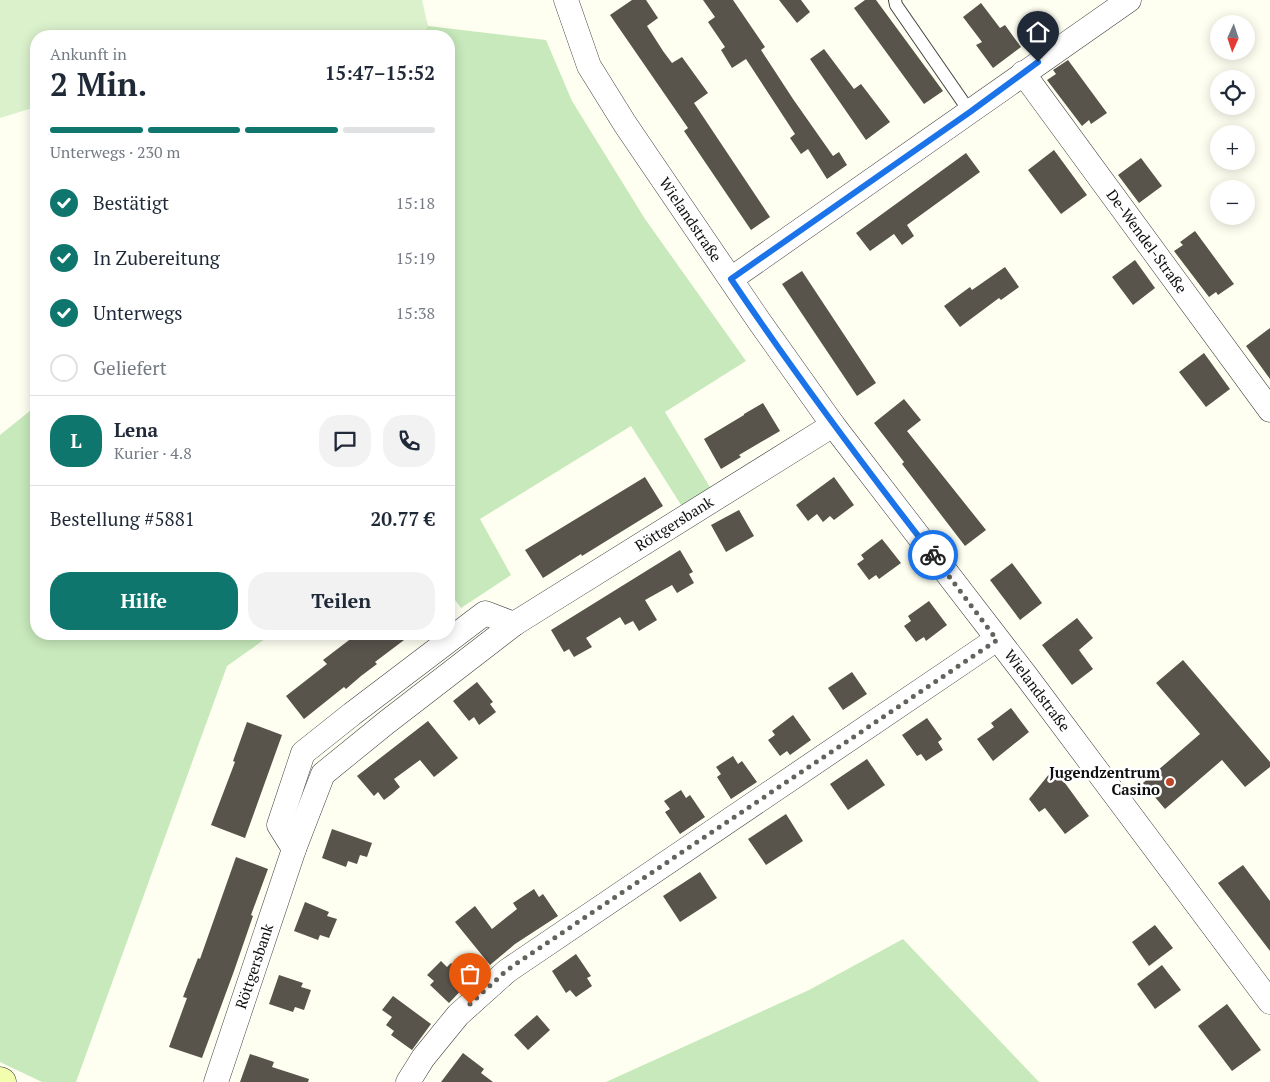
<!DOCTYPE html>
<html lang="de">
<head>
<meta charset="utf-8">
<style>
  body { margin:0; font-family:"PT Serif",serif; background:#f2f2f3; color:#1f2937; height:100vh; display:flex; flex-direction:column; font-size:19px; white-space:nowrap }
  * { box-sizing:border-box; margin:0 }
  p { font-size:16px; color:#747a83 }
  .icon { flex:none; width:28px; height:28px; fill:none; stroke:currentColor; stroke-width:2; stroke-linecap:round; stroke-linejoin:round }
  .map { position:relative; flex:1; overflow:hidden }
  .sheet { position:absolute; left:30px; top:30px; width:425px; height:610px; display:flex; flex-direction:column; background:#fff; border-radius:20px; box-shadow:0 2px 12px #0003 }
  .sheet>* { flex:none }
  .needle { width:32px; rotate:183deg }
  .controls { position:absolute; left:1210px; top:15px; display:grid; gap:10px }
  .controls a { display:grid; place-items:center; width:45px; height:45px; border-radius:50%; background:#fff; box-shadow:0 2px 12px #0003; font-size:25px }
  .pin { position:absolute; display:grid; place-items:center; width:42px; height:42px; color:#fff; margin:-51px -21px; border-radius:50% 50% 50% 0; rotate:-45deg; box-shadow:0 0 5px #0007 }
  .pin .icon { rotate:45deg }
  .courier { position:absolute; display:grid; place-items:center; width:50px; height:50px; margin:-25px; border:4px solid #1a73e8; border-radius:50%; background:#fff; color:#222; box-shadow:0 1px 6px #0007 }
  .overview em { font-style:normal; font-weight:700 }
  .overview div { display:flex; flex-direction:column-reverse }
  .overview { display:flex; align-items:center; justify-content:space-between; height:85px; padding:0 20px }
  h1 { font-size:32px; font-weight:700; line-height:38px }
  .bar { display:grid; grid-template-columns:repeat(4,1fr); gap:8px 5px; align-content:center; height:60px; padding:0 20px }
  .bar i { height:6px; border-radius:4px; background:#e0e1e3 }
  .bar .active { background:#0f766e }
  .bar p { grid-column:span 4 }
  .line { display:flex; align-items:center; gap:12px; padding:0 20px; border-top:1px solid #e0e1e3 }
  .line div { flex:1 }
  .round { display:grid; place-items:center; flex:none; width:52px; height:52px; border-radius:20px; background:#f2f2f3 }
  ol { padding:0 20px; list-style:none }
  li { display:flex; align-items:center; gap:15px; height:55px }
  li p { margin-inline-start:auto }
  li .icon { padding:5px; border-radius:50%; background:#0f766e; color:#fff; stroke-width:4 }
  li:last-child { color:#747a83 }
  li i { width:28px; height:28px; border:2px solid #e0e1e3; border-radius:50% }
  .primary-button { display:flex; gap:10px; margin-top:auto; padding:10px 20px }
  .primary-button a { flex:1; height:58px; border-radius:20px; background:#0f766e; color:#fff; font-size:20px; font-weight:700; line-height:58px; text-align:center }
  .primary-button a+a { background:#f2f2f3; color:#1f2937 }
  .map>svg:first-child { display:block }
  .green { fill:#c7e9bb }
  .pitch { fill:#dbf1cc }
  .building { fill:#58534b }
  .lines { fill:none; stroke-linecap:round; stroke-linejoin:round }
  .lane-casing { stroke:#424242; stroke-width:14 }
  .street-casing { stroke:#424242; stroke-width:25 }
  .secondary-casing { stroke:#313131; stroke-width:29 }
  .lane { stroke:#fff; stroke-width:12 }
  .street { stroke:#fff; stroke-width:24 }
  .secondary { stroke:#f2fead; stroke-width:28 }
  .done { stroke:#63635e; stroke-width:5; stroke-dasharray:0 9 }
  .route { stroke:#1a73e8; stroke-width:6 }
  .poi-dot { fill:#be4628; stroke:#fff; stroke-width:2 }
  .labels { text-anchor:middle; stroke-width:5; stroke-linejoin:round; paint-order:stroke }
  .street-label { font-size:15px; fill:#0f0f0f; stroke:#fff }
  .poi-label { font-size:15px; font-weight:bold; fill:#0f0f0f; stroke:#fff; text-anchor:end }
</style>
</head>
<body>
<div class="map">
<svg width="1270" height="1082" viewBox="0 0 1270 1082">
  <rect width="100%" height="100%" fill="#fefff1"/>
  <g class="green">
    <path d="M428,26l118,14 26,61 73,118 101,142 -81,51 46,77 -28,19 -52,-82 -151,93 31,56 -50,33 -12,-16v-556h-29z"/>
    <path d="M36,406v228h236l-45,32 -151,416h-34l-42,-20v-627z"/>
    <path d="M903,939l136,143h-433l203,-92z"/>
  </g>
  <path class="pitch" d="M0,0h422l6,26 -8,10h-384v71l-36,11z"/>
  <g class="building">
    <path d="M632,0h14l12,18 -11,8 16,25 9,12 10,-6 26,36 -14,10 76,114 -19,13 -67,-99 4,-3 -78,-113z"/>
    <path d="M703,0h30l32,47 -4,3 32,49 40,57 6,-4 8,13 -20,14 -19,-30 -7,5 -11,-16 5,-4 -49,-75 -14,9 -11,-18 4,-3 -17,-25 7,-5z"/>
    <path d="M779,0h22l9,12 -13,11z"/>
    <path d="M865,0h11l67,91 -19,13 -70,-96z"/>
    <path d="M981,3l19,25 5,-3 16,22 -28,21 -17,-23 6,-3 -19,-25z"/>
    <path d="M824,49l30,40 7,-5 29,38 -24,18 -56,-81z"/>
    <path d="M1068,60l39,53 -16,11 -2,-4 -7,6 -35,-46 9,-6 -3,-4z"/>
    <path d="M1054,150l33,45 -26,19 -33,-44z"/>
    <path d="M966,153l14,19 -73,53 7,11 -12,9 -8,-11 -24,17 -14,-18z"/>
    <path d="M1141,158l21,28 -23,17 -21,-28z"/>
    <path d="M1195,231l39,53 -16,11 -2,-3 -7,5 -35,-46 9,-6 -3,-3z"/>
    <path d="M1135,260l20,28 -22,17 -21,-28z"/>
    <path d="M1005,267l14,20 -18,13 -2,-2 -39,29 -16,-21 26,-19 2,3z"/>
    <path d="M802,271l74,112 -19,13 -75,-112z"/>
    <path d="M1270,328v51l-24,-33z"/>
    <path d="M1204,353l26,36 -24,18 -27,-35z"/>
    <path d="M904,399l17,21 -14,11 79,99 -21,16 -63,-82 2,-2 -30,-39z"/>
    <path d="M763,403l17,28 -41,24 2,2 -20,12 -17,-30 40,-24v-1z"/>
    <path d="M645,477l18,29 -81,50 -1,-2 -38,24 -18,-28z"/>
    <path d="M834,477l20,28 -20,15 -4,-4 -7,6 -6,-8 -9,7 -12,-16z"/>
    <path d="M739,510l15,26 -28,16 -15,-27z"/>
    <path d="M882,539l19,24 -22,16 -3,-4 -7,5 -12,-16 7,-5 -3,-4z"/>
    <path d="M680,550l13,22 -4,2 5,9 -17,10 -5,-8 -27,15 12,20 -18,11 -6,-10 -8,4 -5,-8 -34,21 6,9 -18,10 -5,-8 -5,3 -13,-22z"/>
    <path d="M1012,563l30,40 -22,17 -30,-40z"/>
    <path d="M929,601l18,24 -21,16 -2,-4 -8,5 -12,-16 7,-5 -3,-5z"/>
    <path d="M1077,618l16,20 -14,12 14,19 -21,16 -30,-40z"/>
    <path d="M357,634h55l-37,28 2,2 -16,12 -15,13 -2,-2 -40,32 -18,-23 41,-32 -4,-4z"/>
    <path d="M1183,660l87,102v5l-25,20 -23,-27 -57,49 -22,-26 57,-49 -44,-51z"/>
    <path d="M852,672l15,22 -24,16 -15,-22z"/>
    <path d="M477,682l16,20 -3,2 6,8 -17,13 -5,-8 -5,4 -16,-20z"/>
    <path d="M1011,708l18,24 -36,29 -16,-22 17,-12 -3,-4z"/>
    <path d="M793,715l18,25 -21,15 -3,-4 -7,5 -12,-16 7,-5 -3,-4z"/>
    <path d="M927,718l15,21 -4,3 5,8 -17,11 -5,-7 -4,2 -15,-21z"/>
    <path d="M428,721l30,37 -24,19 -14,-17 -26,19 6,8 -8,7 -8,6 -6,-8 -4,4 -17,-20z"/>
    <path d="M247,722l35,13 -37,103 -34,-13 24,-63 -2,-1z"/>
    <path d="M733,756l5,8 4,-3 15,21 -26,17 -14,-22 4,-3 -5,-7z"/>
    <path d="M867,759l18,26 -37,25 -18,-26z"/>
    <path d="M1054,768l35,48 -24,18 -20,-26 -6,4 -10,-13z"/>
    <path d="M681,790l5,8 4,-3 15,22 -25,17 -15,-22 5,-3 -6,-8z"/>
    <path d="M786,814l17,27 -37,24 -18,-26z"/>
    <path d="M332,829l40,14 -5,14 -7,-2 -3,9 -9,-3 -2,6 -24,-9z"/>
    <path d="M236,857l32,12 -17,46 2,1 -19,55 -32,87 -33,-11 18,-49 -4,-1 15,-39 2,1z"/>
    <path d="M1243,865l27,36v50l-52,-68z"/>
    <path d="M700,872l17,26 -37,24 -17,-26z"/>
    <path d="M534,889l5,8 4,-3 15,22 -43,28 -25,21 -35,-43 20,-16 17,23 25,-20 -4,-6z"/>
    <path d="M305,902l24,10 -2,4 10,3 -8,19 -9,-3 -2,5 -24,-9z"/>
    <path d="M1155,925l18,23 -24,18 -17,-24z"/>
    <path d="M576,954l15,22 -4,2 5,8 -16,11 -6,-7 -4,3 -14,-22z"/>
    <path d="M441,961l6,6 4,-4 19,18 -21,22 -19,-18 4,-4 -7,-6z"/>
    <path d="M1162,965l19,25 -26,19 -18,-25z"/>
    <path d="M279,975l24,8 -2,4 10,3 -7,20 -9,-3 -2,5 -24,-8z"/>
    <path d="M393,996l38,28 -19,26 -21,-15 3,-4 -8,-6 6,-8 -10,-7z"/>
    <path d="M1227,1004l34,46 -29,21 -34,-45z"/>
    <path d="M537,1015l13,15 -22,20 -14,-15z"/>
    <path d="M463,1053l21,16 -3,4 12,9h-52z"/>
    <path d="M250,1054l24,8 -2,5 37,12 -1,3h-68z"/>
  </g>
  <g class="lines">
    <defs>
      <path id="lane" d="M895,0l1,5 74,107"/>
      <g id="street">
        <path id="s1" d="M566,0l23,66 36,58 134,197 74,104 194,252 243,325"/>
        <path id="s2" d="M1023,73l247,337"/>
        <path d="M731,279l398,-279"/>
        <path d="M294,849l-15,-24 24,-72 49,-39 133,-101 29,11"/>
        <path id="s3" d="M216,1082l78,-233 29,-75 64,-52 127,-98 319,-199"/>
        <path d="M408,1082l15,-24 35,-43 49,-44 490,-332"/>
      </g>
      <path id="secondary" d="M0,1081l2,1"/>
    </defs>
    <use href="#lane" class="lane-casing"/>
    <use href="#street" class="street-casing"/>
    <use href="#secondary" class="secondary-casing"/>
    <use href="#lane" class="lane"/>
    <use href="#street" class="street"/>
    <use href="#secondary" class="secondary"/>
  </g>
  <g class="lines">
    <path class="done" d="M470,1004l37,-34 28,-19 326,-219 136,-92 -64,-85"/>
    <path class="route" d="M933,555c-70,-90 -138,-181 -202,-276l239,-167 68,-50"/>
  </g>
  <circle class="poi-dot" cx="1170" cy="782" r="5"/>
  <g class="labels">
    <g class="street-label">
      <text dy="5" stroke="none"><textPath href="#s1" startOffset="254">Wielandstraße</textPath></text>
      <text dy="5" stroke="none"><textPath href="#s2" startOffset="209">De-Wendel-Straße</textPath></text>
      <text dy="5" stroke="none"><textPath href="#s3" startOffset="758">Röttgersbank</textPath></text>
      <text dy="5" stroke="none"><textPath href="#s1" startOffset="839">Wielandstraße</textPath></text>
      <text dy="5" stroke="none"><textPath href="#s3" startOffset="122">Röttgersbank</textPath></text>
    </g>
    <g class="poi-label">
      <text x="1160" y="778">Jugendzentrum<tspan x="1160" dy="17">Casino</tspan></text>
    </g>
  </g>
</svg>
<div class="controls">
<a><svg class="needle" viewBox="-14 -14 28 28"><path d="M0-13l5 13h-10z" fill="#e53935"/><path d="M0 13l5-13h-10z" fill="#747a83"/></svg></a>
<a><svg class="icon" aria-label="locate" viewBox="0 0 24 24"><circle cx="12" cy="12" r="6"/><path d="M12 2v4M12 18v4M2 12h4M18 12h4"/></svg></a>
<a>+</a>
<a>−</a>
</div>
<div class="pin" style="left:470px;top:1004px;background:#ea580c"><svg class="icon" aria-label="bag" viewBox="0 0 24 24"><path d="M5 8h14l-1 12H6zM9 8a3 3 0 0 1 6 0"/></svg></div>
<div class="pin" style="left:1038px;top:62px;background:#1f2937"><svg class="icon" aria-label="home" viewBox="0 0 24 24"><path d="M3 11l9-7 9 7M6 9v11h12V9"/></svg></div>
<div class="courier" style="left:933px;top:555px"><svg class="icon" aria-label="bike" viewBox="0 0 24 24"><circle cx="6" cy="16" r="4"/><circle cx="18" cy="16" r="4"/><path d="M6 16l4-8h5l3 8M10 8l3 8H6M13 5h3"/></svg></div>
<section class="sheet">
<div class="overview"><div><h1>2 Min.</h1><p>Ankunft in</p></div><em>15:47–15:52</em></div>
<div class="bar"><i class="active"></i><i class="active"></i><i class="active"></i><i></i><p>Unterwegs · 230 m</p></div>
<ol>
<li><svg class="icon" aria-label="check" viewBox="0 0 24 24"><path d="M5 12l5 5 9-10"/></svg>Bestätigt<p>15:18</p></li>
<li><svg class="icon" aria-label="check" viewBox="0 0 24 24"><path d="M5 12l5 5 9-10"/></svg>In Zubereitung<p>15:19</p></li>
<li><svg class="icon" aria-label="check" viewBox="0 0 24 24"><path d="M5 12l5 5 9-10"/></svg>Unterwegs<p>15:38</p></li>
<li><i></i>Geliefert</li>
</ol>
<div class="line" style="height:90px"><b class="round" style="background:#0f766e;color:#fff">L</b><div><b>Lena</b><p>Kurier · 4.8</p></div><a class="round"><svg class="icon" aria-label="chat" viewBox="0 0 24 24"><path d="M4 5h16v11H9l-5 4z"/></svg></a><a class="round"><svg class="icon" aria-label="phone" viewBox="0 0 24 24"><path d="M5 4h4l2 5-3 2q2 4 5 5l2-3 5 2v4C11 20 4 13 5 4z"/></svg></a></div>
<div class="line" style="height:65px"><div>Bestellung #5881</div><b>20.77 €</b></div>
<div class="primary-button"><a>Hilfe</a><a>Teilen</a></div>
</section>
</div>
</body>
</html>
